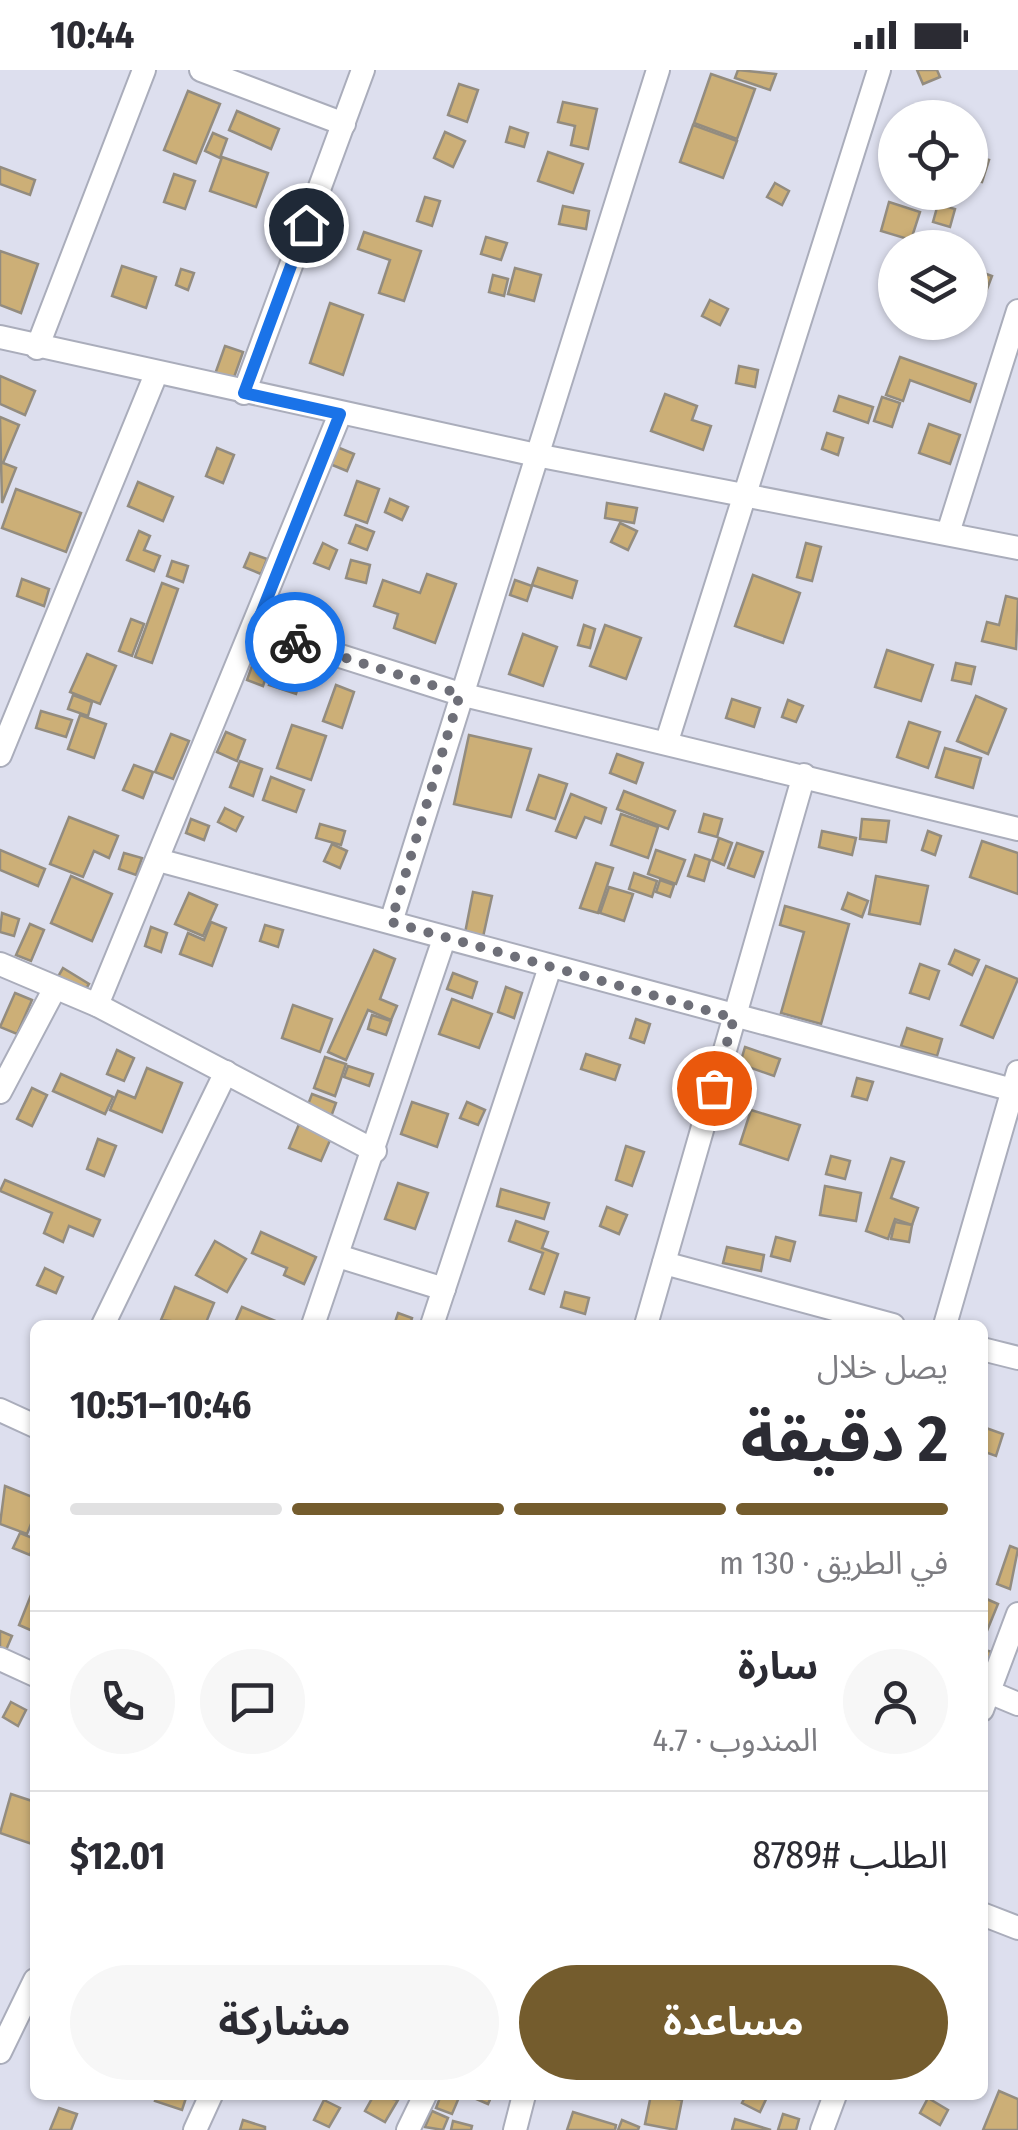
<!DOCTYPE html>
<html lang="ar">
<head>
<meta charset="utf-8">
<style>
  body { margin:0; font-family:"Fira Sans Condensed","Noto Sans Arabic",sans-serif; background:#f7f7f7; color:#2b2b33; direction:rtl; height:100vh; display:flex; flex-direction:column; font-size:38px; white-space:nowrap }
  * { box-sizing:border-box; margin:0 }
  p { font-size:32px; color:#7c7c81 }
  .icon { flex:none; width:55px; height:55px; fill:none; stroke:currentColor; stroke-width:2; stroke-linecap:round; stroke-linejoin:round }
  .map { position:relative; flex:1; overflow:hidden; direction:ltr }
  .side { position:absolute; left:30px; top:1250px; width:958px; height:780px; display:flex; flex-direction:column; background:#fff; border-radius:15px; box-shadow:0 2px 8px #0004; direction:rtl }
  .side>* { flex:none }
  .fabs { position:absolute; left:878px; top:30px; display:grid; gap:20px }
  .fabs a { display:grid; place-items:center; width:110px; height:110px; border-radius:50%; background:#fff; box-shadow:0 2px 8px #0004; font-size:50px }
  .pin { position:absolute; display:grid; place-items:center; width:85px; height:85px; color:#fff; margin:-42px; border:5px solid #fff; border-radius:50%; box-shadow:0 2px 10px #0007 }
  .courier { position:absolute; display:grid; place-items:center; width:100px; height:100px; margin:-50px; border:8px solid #1a73e8; border-radius:50%; background:#fff; color:#222; box-shadow:0 2px 12px #0007 }
  .overview em { font-style:normal; font-weight:700 }
  .overview div { display:flex; flex-direction:column-reverse }
  .overview { display:flex; align-items:center; justify-content:space-between; height:170px; padding:0 40px }
  h1 { font-size:65px; font-weight:700; line-height:75px }
  .bar { display:grid; grid-template-columns:repeat(4,1fr); gap:15px 10px; align-content:center; height:120px; padding:0 40px }
  .bar i { height:12px; border-radius:8px; background:#e1e1e2 }
  .bar .current { background:#745c2d }
  .bar p { grid-column:span 4 }
  .line { display:flex; align-items:center; gap:25px; padding:0 40px; border-top:2px solid #e1e1e2 }
  .line div { flex:1 }
  .round { display:grid; place-items:center; flex:none; width:105px; height:105px; border-radius:52px; background:#f7f7f7 }
  .action { display:flex; gap:20px; margin-top:auto; padding:20px 40px }
  .action a { flex:1; height:115px; border-radius:60px; background:#745c2d; color:#fff; font-size:40px; font-weight:700; line-height:115px; text-align:center }
  .action a+a { background:#f7f7f7; color:#2b2b33 }
  .status { display:flex; justify-content:space-between; align-items:center; height:70px; padding:0 50px; background:#fff; direction:ltr }
  .status svg { height:28px; fill:currentColor }
  .map>svg:first-child { display:block }
  .building { fill:#ccaf77; stroke:#938c7f; stroke-width:2.5 }
  .lines { fill:none; stroke-linecap:round; stroke-linejoin:round }
  .street-casing { stroke:#aaadbb; stroke-width:26 }
  .street { stroke:#fff; stroke-width:22 }
  .done { stroke:#6e6f78; stroke-width:10; stroke-dasharray:0 18 }
  .route { stroke:#1a73e8; stroke-width:12 }
</style>
</head>
<body>
<div class="status"><b>10:44</b><svg viewBox="0 0 49 12"><path d="M0 12V9h3v3zM5 12V6h3v6zM10 12V3h3v9zM15 12V0h3v12zM26 1h20v11H26zM47 4h2v5h-2z"/></svg></div>
<div class="map">
<svg width="1018" height="2060" viewBox="0 0 1018 2060">
  <rect width="100%" height="100%" fill="#dddfee"/>
  <g class="building">
    <path d="M738,0l38,4 -6,16 -35,-12z"/>
    <path d="M917,0h20l3,7 -17,7z"/>
    <path d="M711,4l44,15 -18,50 -43,-16z"/>
    <path d="M459,14l19,6 -11,32 -19,-7z"/>
    <path d="M188,21l32,13 -24,59 -32,-13z"/>
    <path d="M563,32l34,7 -9,40 -17,-4 4,-19 -17,-4z"/>
    <path d="M237,41l42,18 -8,20 -42,-19z"/>
    <path d="M693,55l44,16 -14,37 -43,-16z"/>
    <path d="M510,57l18,6 -4,14 -18,-5z"/>
    <path d="M445,62l20,9 -12,26 -19,-9z"/>
    <path d="M213,63l14,6 -7,19 -15,-7z"/>
    <path d="M548,82l35,12 -10,29 -35,-12z"/>
    <path d="M973,86l16,4 -7,22 -12,-3z"/>
    <path d="M222,87l46,16 -12,34 -46,-16z"/>
    <path d="M0,97l35,13 -5,15 -30,-11z"/>
    <path d="M174,104l21,7 -10,28 -21,-7z"/>
    <path d="M775,113l14,8 -7,14 -15,-8z"/>
    <path d="M425,127l15,4 -8,25 -15,-5z"/>
    <path d="M889,132l31,10 -9,28 -30,-9z"/>
    <path d="M938,134l17,5 -5,18 -17,-5z"/>
    <path d="M563,136l26,5 -3,18 -27,-5z"/>
    <path d="M364,162l57,19 -17,50 -25,-8 11,-33 -32,-11z"/>
    <path d="M486,167l21,6 -6,17 -20,-6z"/>
    <path d="M0,181l38,13 -17,49 -21,-8z"/>
    <path d="M122,196l34,11 -10,31 -34,-12z"/>
    <path d="M515,198l26,7 -7,26 -26,-7z"/>
    <path d="M970,198l22,8 -11,29 -11,-4z"/>
    <path d="M181,199l13,4 -6,17 -12,-5z"/>
    <path d="M493,205l15,4 -4,17 -15,-4z"/>
    <path d="M710,230l18,9 -8,16 -18,-9z"/>
    <path d="M330,233l33,12 -20,60 -33,-12z"/>
    <path d="M225,276l18,6 -11,31 -18,-6z"/>
    <path d="M900,287l76,27 -6,18 -60,-22 -7,21 -17,-6z"/>
    <path d="M739,296l19,4 -3,17 -19,-4z"/>
    <path d="M0,306l35,15 -10,24 -25,-11z"/>
    <path d="M665,324l32,12 -5,14 19,6 -8,24 -52,-19z"/>
    <path d="M839,326l34,11 -5,16 -34,-12z"/>
    <path d="M882,327l18,6 -8,24 -18,-6z"/>
    <path d="M0,347l19,8 -16,38 13,5 -14,35z"/>
    <path d="M929,354l31,11 -10,29 -31,-11z"/>
    <path d="M827,363l16,5 -5,17 -16,-6z"/>
    <path d="M337,377l17,7 -7,17 -17,-7z"/>
    <path d="M217,378l17,7 -11,28 -17,-7z"/>
    <path d="M357,411l22,8 -12,34 -22,-8z"/>
    <path d="M138,412l35,15 -10,24 -35,-15z"/>
    <path d="M16,419l65,24 -15,39 -64,-24z"/>
    <path d="M390,429l18,8 -6,13 -17,-8z"/>
    <path d="M607,433l30,5 -3,15 -29,-5z"/>
    <path d="M620,453l17,8 -9,19 -17,-8z"/>
    <path d="M356,455l18,7 -7,18 -18,-7z"/>
    <path d="M139,461l11,5 -6,14 16,6 -6,15 -27,-11z"/>
    <path d="M323,473l14,7 -8,19 -15,-6z"/>
    <path d="M806,473l15,4 -9,34 -15,-4z"/>
    <path d="M250,483l17,6 -6,15 -17,-7z"/>
    <path d="M351,490l19,5 -4,18 -20,-5z"/>
    <path d="M172,491l16,5 -5,16 -16,-6z"/>
    <path d="M538,498l39,13 -5,17 -40,-13z"/>
    <path d="M427,504l29,10 -21,59 -41,-15 4,-14 -24,-8 9,-26 37,13z"/>
    <path d="M753,505l47,18 -17,50 -48,-17z"/>
    <path d="M22,509l27,10 -5,17 -27,-10z"/>
    <path d="M515,510l17,6 -5,15 -17,-6z"/>
    <path d="M162,513l16,6 -26,74 -17,-6z"/>
    <path d="M1006,526l12,3 -2,50 -34,-8 5,-19 12,3z"/>
    <path d="M131,549l13,5 -12,32 -13,-5z"/>
    <path d="M584,555l11,4 -5,19 -12,-3z"/>
    <path d="M605,555l36,13 -15,41 -36,-13z"/>
    <path d="M523,564l34,13 -14,39 -34,-12z"/>
    <path d="M887,580l46,15 -12,36 -46,-14z"/>
    <path d="M87,584l29,12 -16,38 -30,-12z"/>
    <path d="M253,593l16,5 -6,18 -16,-6z"/>
    <path d="M956,593l19,4 -4,17 -19,-4z"/>
    <path d="M275,598l26,8 -5,18 -27,-9z"/>
    <path d="M336,615l18,7 -12,36 -19,-7z"/>
    <path d="M73,625l19,7 -4,14 -20,-7z"/>
    <path d="M976,626l30,13 -18,45 -31,-13z"/>
    <path d="M732,629l28,9 -6,19 -28,-9z"/>
    <path d="M788,630l15,6 -7,16 -14,-5z"/>
    <path d="M41,641l31,9 -6,17 -30,-9z"/>
    <path d="M80,645l26,9 -12,34 -26,-9z"/>
    <path d="M909,652l31,10 -12,36 -31,-11z"/>
    <path d="M292,655l34,11 -15,44 -34,-12z"/>
    <path d="M226,662l19,8 -8,21 -20,-9z"/>
    <path d="M171,664l18,7 -16,38 -18,-7z"/>
    <path d="M469,665l62,14 -20,68 -57,-13z"/>
    <path d="M945,678l36,10 -8,30 -37,-11z"/>
    <path d="M617,684l26,9 -7,20 -26,-10z"/>
    <path d="M240,691l22,8 -9,27 -23,-9z"/>
    <path d="M134,695l19,7 -10,26 -20,-8z"/>
    <path d="M539,705l28,9 -12,35 -28,-9z"/>
    <path d="M271,707l33,13 -8,22 -33,-12z"/>
    <path d="M624,721l51,20 -7,18 -51,-20z"/>
    <path d="M571,724l35,14 -5,15 -16,-6 -9,21 -20,-7z"/>
    <path d="M225,738l18,9 -7,14 -18,-9z"/>
    <path d="M621,744l37,13 -10,31 -37,-13z"/>
    <path d="M704,744l18,5 -5,18 -18,-5z"/>
    <path d="M69,747l49,19 -9,22 -15,-7 -11,26 -33,-13z"/>
    <path d="M191,749l18,7 -5,14 -18,-7z"/>
    <path d="M862,749l27,2 -3,21 -26,-3z"/>
    <path d="M320,754l25,7 -4,14 -25,-7z"/>
    <path d="M822,761l34,7 -4,17 -33,-8z"/>
    <path d="M928,761l13,5 -6,19 -13,-5z"/>
    <path d="M719,768l13,5 -8,22 -12,-5z"/>
    <path d="M982,771l36,12v41l-48,-17z"/>
    <path d="M737,773l26,9 -9,25 -26,-9z"/>
    <path d="M332,774l15,7 -7,17 -16,-7z"/>
    <path d="M0,780l45,19 -7,17 -38,-16z"/>
    <path d="M656,780l29,10 -9,24 -28,-10z"/>
    <path d="M124,783l18,5 -6,17 -17,-6z"/>
    <path d="M695,785l15,5 -6,21 -16,-5z"/>
    <path d="M596,793l17,5 -15,45 -18,-5z"/>
    <path d="M634,803l23,8 -5,16 -23,-8z"/>
    <path d="M71,806l41,18 -20,47 -41,-18z"/>
    <path d="M876,806l52,10 -8,38 -51,-10z"/>
    <path d="M660,810l14,5 -4,12 -14,-5z"/>
    <path d="M609,817l24,7 -9,27 -24,-8z"/>
    <path d="M473,822l19,4 -9,41 -18,-4z"/>
    <path d="M189,823l28,12 -14,31 -28,-12z"/>
    <path d="M848,823l20,8 -6,16 -20,-8z"/>
    <path d="M785,836l64,18 -28,100 -40,-11 23,-81 -24,-7z"/>
    <path d="M2,843l17,6 -5,17 -14,-4z"/>
    <path d="M211,852l15,6 -14,38 -32,-12 8,-21 16,7z"/>
    <path d="M30,854l14,6 -13,31 -15,-6z"/>
    <path d="M265,855l18,5 -5,17 -18,-6z"/>
    <path d="M151,857l16,6 -6,19 -16,-6z"/>
    <path d="M374,880l21,9 -15,40 17,7 -6,14 -23,-10 -22,50 -18,-8z"/>
    <path d="M955,880l24,10 -7,15 -23,-11z"/>
    <path d="M920,894l19,7 -10,28 -19,-6z"/>
    <path d="M986,896l32,13 -25,59 -32,-13z"/>
    <path d="M63,898l26,16 -7,11 -26,-15z"/>
    <path d="M453,903l24,9 -5,16 -25,-9z"/>
    <path d="M506,917l16,6 -8,25 -16,-6z"/>
    <path d="M15,923l17,7 -15,34 -17,-7z"/>
    <path d="M452,929l40,15 -13,34 -40,-14z"/>
    <path d="M293,935l39,14 -12,33 -38,-14z"/>
    <path d="M372,945l19,6 -5,14 -18,-6z"/>
    <path d="M636,949l14,5 -6,19 -14,-5z"/>
    <path d="M907,958l35,11 -5,17 -36,-10z"/>
    <path d="M745,977l35,12 -6,17 -34,-12z"/>
    <path d="M117,980l17,8 -10,23 -17,-7z"/>
    <path d="M586,984l34,11 -5,15 -34,-11z"/>
    <path d="M325,987l21,7 -11,32 -21,-8z"/>
    <path d="M348,996l25,8 -4,12 -25,-9z"/>
    <path d="M147,998l35,15 -20,49 -52,-22 8,-19 17,7z"/>
    <path d="M61,1004l52,23 -8,17 -52,-23z"/>
    <path d="M857,1008l16,4 -6,18 -15,-4z"/>
    <path d="M32,1018l15,7 -15,31 -15,-7z"/>
    <path d="M312,1024l24,9 -8,22 -24,-10z"/>
    <path d="M412,1032l36,12 -11,33 -36,-13z"/>
    <path d="M467,1032l18,8 -7,15 -18,-7z"/>
    <path d="M751,1040l49,15 -12,35 -48,-16z"/>
    <path d="M302,1047l32,14 -13,30 -32,-13z"/>
    <path d="M98,1069l18,7 -12,30 -17,-7z"/>
    <path d="M626,1076l18,6 -12,34 -16,-6z"/>
    <path d="M831,1086l19,5 -5,18 -19,-5z"/>
    <path d="M891,1088l13,4 -13,36 27,10 -6,17 -17,-6 -7,20 -22,-8z"/>
    <path d="M5,1110l95,40 -7,16 -24,-10 -6,16 -19,-9 8,-20 -52,-22z"/>
    <path d="M398,1113l30,10 -13,36 -30,-10z"/>
    <path d="M825,1116l36,7 -5,28 -36,-6z"/>
    <path d="M501,1119l48,14 -5,16 -47,-13z"/>
    <path d="M607,1137l20,8 -8,19 -19,-8z"/>
    <path d="M516,1151l32,11 -6,16 16,6 -14,40 -14,-5 13,-36 -34,-12z"/>
    <path d="M895,1152l17,3 -3,17 -18,-3z"/>
    <path d="M261,1162l55,25 -12,27 -20,-9 3,-7 -35,-15z"/>
    <path d="M776,1167l19,5 -5,19 -19,-5z"/>
    <path d="M215,1171l31,18 -19,33 -31,-17z"/>
    <path d="M727,1177l37,8 -3,16 -38,-8z"/>
    <path d="M45,1198l18,9 -7,16 -19,-8z"/>
    <path d="M175,1217l39,16 -9,22 -44,-5z"/>
    <path d="M565,1222l24,6 -4,16 -24,-7z"/>
    <path d="M242,1237l43,18h-51z"/>
    <path d="M398,1243l14,5 -2,7h-16z"/>
    <path d="M986,1358l17,6 -7,22 -14,-5z"/>
    <path d="M5,1416l30,12v16l-8,20 -27,-10z"/>
    <path d="M20,1463l15,6 -5,16 -17,-7z"/>
    <path d="M1010,1476l8,3 -8,40 -13,-5z"/>
    <path d="M35,1515v47l-16,-7z"/>
    <path d="M982,1527l16,7 -16,39z"/>
    <path d="M0,1561l12,5 -6,14 -6,-3z"/>
    <path d="M982,1579l10,3 -10,26z"/>
    <path d="M11,1632l15,8 -8,16 -15,-9z"/>
    <path d="M11,1724l24,8 -3,42 -32,-11z"/>
    <path d="M999,2021l19,8v31h-35z"/>
    <path d="M157,2025h30l-5,15 -27,-9z"/>
    <path d="M374,2025l24,5 -13,22 -20,-11z"/>
    <path d="M441,2025h19l-8,19 -16,-6z"/>
    <path d="M467,2025h25l-4,9z"/>
    <path d="M651,2025l31,5 -6,30 -31,-6z"/>
    <path d="M746,2025h22l-8,17 -18,-9z"/>
    <path d="M928,2028l20,12 -8,15 -20,-12z"/>
    <path d="M324,2030l16,8 -11,19 -15,-7z"/>
    <path d="M59,2038l18,6 -6,16h-21z"/>
    <path d="M432,2041l16,7 -5,12 -18,-3z"/>
    <path d="M573,2042l43,13 -1,5h-48z"/>
    <path d="M783,2044l16,5 -3,11h-18z"/>
    <path d="M735,2049l36,11h-39z"/>
    <path d="M243,2050l22,7v3h-25z"/>
    <path d="M622,2050l17,7 -1,3h-20z"/>
    <path d="M453,2051l19,5 -1,4h-20z"/>
  </g>
  <g class="lines">
    <defs>
      <g id="street">
        <path d="M201,0l143,54"/>
        <path d="M0,267l536,118 482,93"/>
        <path d="M37,278l107,-278"/>
        <path d="M244,323l119,-323"/>
        <path d="M948,463l70,-222"/>
        <path d="M255,559l205,65 558,135"/>
        <path d="M667,671l212,-671"/>
        <path d="M0,685l156,-381"/>
        <path d="M158,790l855,230"/>
        <path d="M391,852l267,-852"/>
        <path d="M0,894l97,41 278,146"/>
        <path d="M97,935l243,-591"/>
        <path d="M0,1022l55,-104"/>
        <path d="M338,1186l106,33"/>
        <path d="M664,1193l229,62"/>
        <path d="M103,1255l123,-253"/>
        <path d="M313,1255l131,-386"/>
        <path d="M432,1255l118,-358"/>
        <path d="M646,1255l158,-550"/>
        <path d="M945,1255l73,-253"/>
        <path d="M982,1279l36,9"/>
        <path d="M0,1340l35,16"/>
        <path d="M0,1589l35,16"/>
        <path d="M982,1619l36,15"/>
        <path d="M982,1640l36,-96"/>
        <path d="M982,1844l36,14"/>
        <path d="M0,1982l35,-72"/>
        <path d="M195,2060l16,-35"/>
        <path d="M408,2060l17,-35"/>
        <path d="M515,2060l9,-35"/>
        <path d="M822,2060l13,-35"/>
      </g>
    </defs>
    <use href="#street" class="street-casing"/>
    <use href="#street" class="street"/>
  </g>
  <g class="lines">
    <path class="done" d="M295,572l165,52 -69,228 343,96 -20,70"/>
    <path class="route" d="M295,572l-40,-13 85,-215 -96,-21 62,-168"/>
  </g>
</svg>
<div class="fabs">
<a><svg class="icon" aria-label="locate" viewBox="0 0 24 24"><circle cx="12" cy="12" r="6"/><path d="M12 2v4M12 18v4M2 12h4M18 12h4"/></svg></a>
<a><svg class="icon" aria-label="layers" viewBox="0 0 24 24"><path d="M12 4l9 5-9 5-9-5zM3 14l9 5 9-5"/></svg></a>
</div>
<div class="pin" style="left:714px;top:1018px;background:#ea580c"><svg class="icon" aria-label="bag" viewBox="0 0 24 24"><path d="M5 8h14l-1 12H6zM9 8a3 3 0 0 1 6 0"/></svg></div>
<div class="pin" style="left:306px;top:155px;background:#1f2937"><svg class="icon" aria-label="home" viewBox="0 0 24 24"><path d="M3 11l9-7 9 7M6 9v11h12V9"/></svg></div>
<div class="courier" style="left:295px;top:572px"><svg class="icon" aria-label="bike" viewBox="0 0 24 24"><circle cx="6" cy="16" r="4"/><circle cx="18" cy="16" r="4"/><path d="M6 16l4-8h5l3 8M10 8l3 8H6M13 5h3"/></svg></div>
<section class="side">
<div class="overview"><div><h1>2 دقيقة</h1><p>يصل خلال</p></div><em>10:46–10:51</em></div>
<div class="bar"><i class="current"></i><i class="current"></i><i class="current"></i><i></i><p>في الطريق · 130 m</p></div>
<div class="line" style="height:180px"><a class="round"><svg class="icon" aria-label="person" viewBox="0 0 24 24"><circle cx="12" cy="8" r="4"/><path d="M4 21q1-7 8-7t8 7"/></svg></a><div><b>سارة</b><p>المندوب · 4.7</p></div><a class="round"><svg class="icon" aria-label="chat" viewBox="0 0 24 24"><path d="M4 5h16v11H9l-5 4z"/></svg></a><a class="round"><svg class="icon" aria-label="phone" viewBox="0 0 24 24"><path d="M5 4h4l2 5-3 2q2 4 5 5l2-3 5 2v4C11 20 4 13 5 4z"/></svg></a></div>
<div class="line" style="height:130px"><div>الطلب #8789</div><b>$12.01</b></div>
<div class="action"><a>مساعدة</a><a>مشاركة</a></div>
</section>
</div>
</body>
</html>
